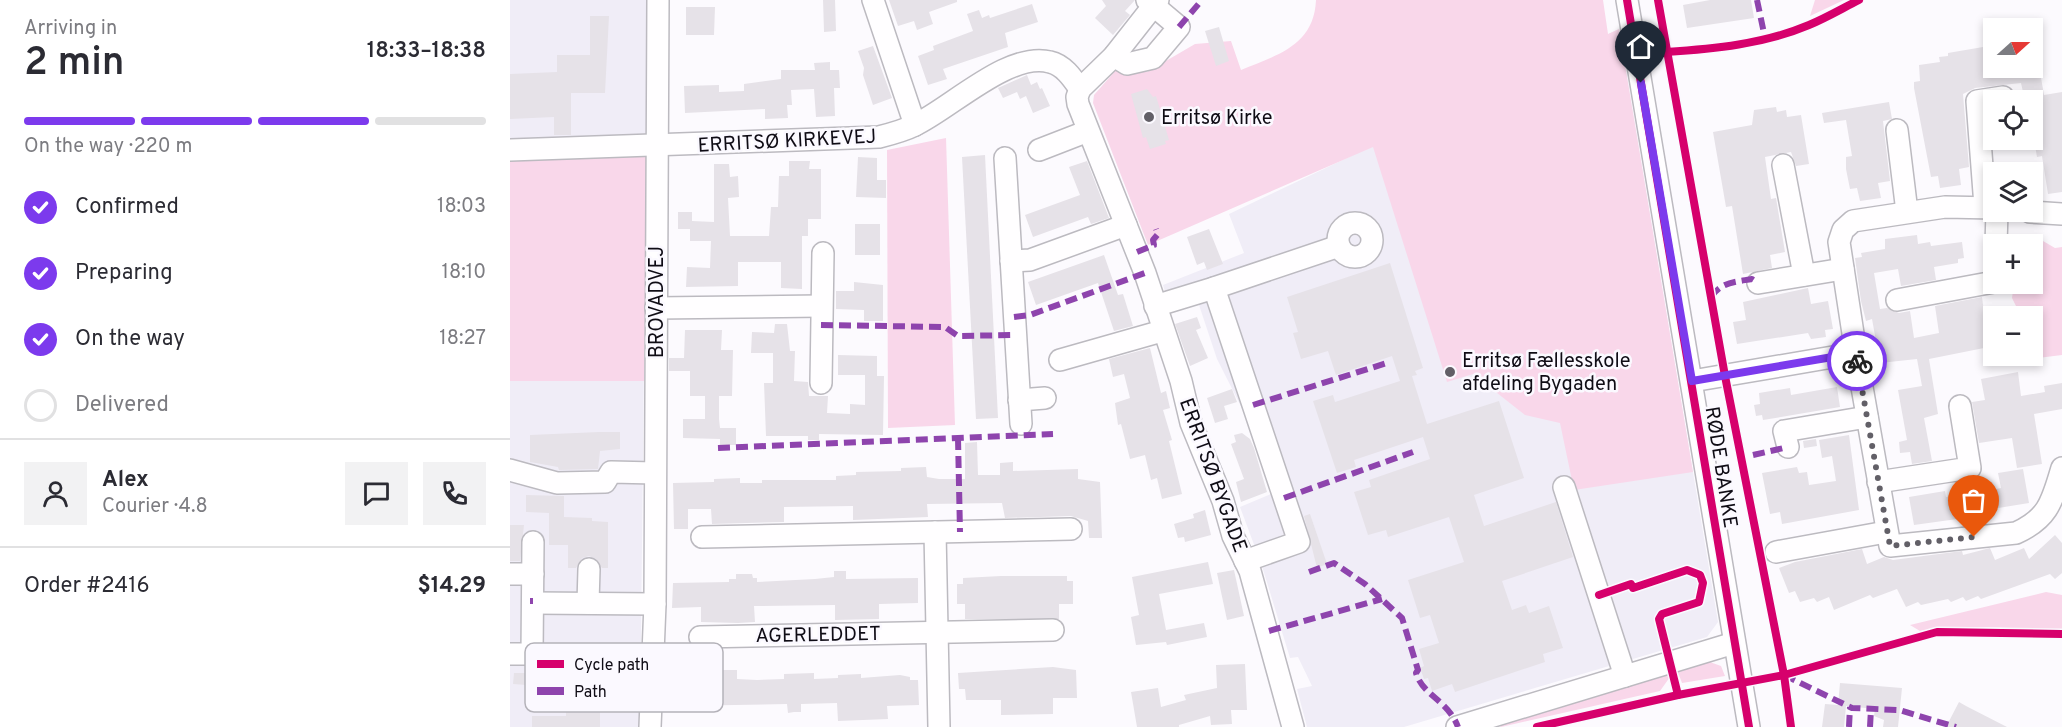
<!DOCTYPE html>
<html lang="en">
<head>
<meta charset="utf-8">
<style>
  body { margin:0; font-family:Overpass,sans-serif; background:#f2f2f3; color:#2b2b33; height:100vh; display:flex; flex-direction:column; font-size:22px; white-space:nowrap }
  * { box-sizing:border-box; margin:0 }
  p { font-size:20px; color:#7c7c81 }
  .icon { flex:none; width:33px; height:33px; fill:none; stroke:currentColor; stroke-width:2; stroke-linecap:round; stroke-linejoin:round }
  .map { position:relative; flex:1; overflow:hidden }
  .sheet { display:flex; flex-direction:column; background:#fff; width:510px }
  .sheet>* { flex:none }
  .needle { width:39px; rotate:69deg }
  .controls { position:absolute; left:1473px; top:18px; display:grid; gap:12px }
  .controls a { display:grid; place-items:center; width:60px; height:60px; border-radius:0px; background:#fff; box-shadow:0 3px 9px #0003; font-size:30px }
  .pin { position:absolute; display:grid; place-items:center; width:51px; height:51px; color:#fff; margin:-62px -26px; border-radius:50% 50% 50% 0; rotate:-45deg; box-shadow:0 0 6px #0007 }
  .pin .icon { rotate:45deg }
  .courier { position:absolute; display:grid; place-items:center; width:60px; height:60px; margin:-30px; border:4px solid #7c3aed; border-radius:50%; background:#fff; color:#222; box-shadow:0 2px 8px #0007 }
  .headline em { font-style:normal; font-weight:600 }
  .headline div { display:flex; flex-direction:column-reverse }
  .headline { display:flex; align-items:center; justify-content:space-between; height:102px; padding:0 24px }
  h1 { font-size:39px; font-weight:600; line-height:45px }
  .bar { display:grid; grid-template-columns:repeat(4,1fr); gap:9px 6px; align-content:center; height:72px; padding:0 24px }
  .bar i { height:8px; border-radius:4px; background:#e1e1e2 }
  .bar .active { background:#7c3aed }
  .bar p { grid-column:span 4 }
  .line { display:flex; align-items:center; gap:15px; padding:0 24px; border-top:2px solid #e1e1e2 }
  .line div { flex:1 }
  .round { display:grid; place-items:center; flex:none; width:63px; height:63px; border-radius:0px; background:#f2f2f3 }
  ol { padding:0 24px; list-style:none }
  li { display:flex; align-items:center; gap:18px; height:66px }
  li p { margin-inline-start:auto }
  li .icon { padding:6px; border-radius:50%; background:#7c3aed; color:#fff; stroke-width:4 }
  li:last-child { color:#7c7c81 }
  li i { width:33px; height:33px; border:3px solid #e1e1e2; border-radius:50% }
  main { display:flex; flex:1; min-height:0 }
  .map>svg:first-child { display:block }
  .built { fill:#f0edf7 }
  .green { fill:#f9d7ea }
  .building { fill:#e6e2e8 }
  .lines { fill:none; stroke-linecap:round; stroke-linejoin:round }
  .minor-casing { stroke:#bcbac0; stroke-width:24 }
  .minor { stroke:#fffeff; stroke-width:21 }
  .quiet { stroke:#8e44ad; stroke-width:6; stroke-dasharray:12 6; stroke-linecap:butt }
  .cycleway-casing { stroke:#fbf9ff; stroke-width:11 }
  .cycleway { stroke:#d6006c; stroke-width:8 }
  .done { stroke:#625f67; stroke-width:6; stroke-dasharray:0 10.8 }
  .route { stroke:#7c3aed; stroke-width:8 }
  .poi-dot { fill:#625f67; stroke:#fbf9ff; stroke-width:2 }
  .labels { text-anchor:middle; stroke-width:5; stroke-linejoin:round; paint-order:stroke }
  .poi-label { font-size:20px; fill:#0f0c15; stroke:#fbf9ff; text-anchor:start }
  .street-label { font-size:20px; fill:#0f0c15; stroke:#fbf9ff }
  .key { fill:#fbf9ff; stroke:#b4b2b9; stroke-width:1.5 }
  .key-label { font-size:16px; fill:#0f0c15 }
</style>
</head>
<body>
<main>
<section class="sheet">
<div class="headline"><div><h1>2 min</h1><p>Arriving in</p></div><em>18:33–18:38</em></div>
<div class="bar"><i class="active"></i><i class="active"></i><i class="active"></i><i></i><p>On the way · 220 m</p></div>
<ol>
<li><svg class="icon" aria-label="check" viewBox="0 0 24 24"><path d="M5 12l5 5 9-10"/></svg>Confirmed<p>18:03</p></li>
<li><svg class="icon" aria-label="check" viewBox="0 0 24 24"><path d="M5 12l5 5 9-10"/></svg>Preparing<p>18:10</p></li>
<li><svg class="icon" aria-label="check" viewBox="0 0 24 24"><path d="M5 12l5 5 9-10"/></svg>On the way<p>18:27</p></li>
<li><i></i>Delivered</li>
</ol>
<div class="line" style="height:108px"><a class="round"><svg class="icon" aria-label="person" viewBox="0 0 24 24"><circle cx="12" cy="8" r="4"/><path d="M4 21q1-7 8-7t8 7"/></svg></a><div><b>Alex</b><p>Courier · 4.8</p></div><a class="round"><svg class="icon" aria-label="chat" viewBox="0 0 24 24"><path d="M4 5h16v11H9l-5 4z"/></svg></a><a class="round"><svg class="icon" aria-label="phone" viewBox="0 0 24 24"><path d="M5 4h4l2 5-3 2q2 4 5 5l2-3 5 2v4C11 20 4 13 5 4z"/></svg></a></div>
<div class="line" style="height:78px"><div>Order #2416</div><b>$14.29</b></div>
</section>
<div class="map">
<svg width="1552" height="727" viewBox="0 0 1552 727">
  <rect width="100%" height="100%" fill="#fcfafe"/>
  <g class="built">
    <path d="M0,0h138l-8,727h-130z"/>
    <path d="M1109,29l99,593 -11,15 -303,90h-97l-10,-38 15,-3 -14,-29 -8,1 -28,-92 -22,-59 31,-13 -12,-52 -42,-83 -19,-57 -27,9 -8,-26 81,-32 -15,-39z"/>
  </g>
  <g class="green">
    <path d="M806,0h287l5,34 11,-5 74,443 -119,18 -14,-67 -35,-8 -52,-41 -26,8 -74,-235 -225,98 -55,-142 1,-8 22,-25 31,2 48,-28 36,-3 10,29c36,-15 73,-24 75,-70z"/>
    <path d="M1305,0h29l-34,16z"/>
    <path d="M436,138l9,287 -67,3 -1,-278z"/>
    <path d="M127,153l10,4 -3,224h-134v-223z"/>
    <path d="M1533,241l12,7 7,-1v108l-40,5 1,-4h9v-40h-6v-5l-9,-3 -5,-10 2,-14h18l1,-36z"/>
    <path d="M1536,592l16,3v35l-75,-3 -67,4 -10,-6z"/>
    <path d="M1197,661l14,5 4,10 -43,7 -3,-8 -9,2 -10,14 -159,36 -4,-4z"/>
  </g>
  <g class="building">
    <path d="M313,0h12l1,31 -12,1z"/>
    <path d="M379,0h68v2l-28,10 4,12 -16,6 -3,-9 -16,5z"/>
    <path d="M592,0h33l-10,11 5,4 -17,20 -18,-17 11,-12z"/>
    <path d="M1200,0h41l3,18 -67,10 -4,-23z"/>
    <path d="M522,4l6,18 -33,11 3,14 -65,22 4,10 -19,6 -10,-29 16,-6 -1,-4 40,-15 -6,-17 12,-4 3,8 7,-3 1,3z"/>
    <path d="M176,7h29l-1,28h-28z"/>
    <path d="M80,16h19l-4,77h-34v42h-17v-18l-44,2v-45l47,-2v-17h33z"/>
    <path d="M709,27l10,34 -13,5 -11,-35z"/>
    <path d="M363,46l19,52 -19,7 -10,-30 1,-7 -6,-17z"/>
    <path d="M1473,47l1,3 10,-2v20l45,-2 5,29 18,-3v100l-14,2 -6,-38 -5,1 -5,-29v-38l-9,2 -2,-9 -46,5 -12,6 6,73 -10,2 2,16 -21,3 -2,-12 -7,1 -17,-89v-6l6,-1 -1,-16 21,-3 -1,-5 9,-1v-3z"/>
    <path d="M320,62v8h9l1,18h-6l1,28 -19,1 -2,-28 -23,1 1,15h-5l1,13 -23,1v-10l-80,4 -1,-27 35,-1v7l25,-1v-7l37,-5v-9h34l-1,-7z"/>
    <path d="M517,75l4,10 6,-3 3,7 2,-1 8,18 -17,7 -7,-17 -6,3 -3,-7 -14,6 -5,-10z"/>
    <path d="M637,89l6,8 3,-1 13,44 -4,1 1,3 -16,5 -4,-12 -3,1 -12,-44z"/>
    <path d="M1379,102l3,17 -9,2 7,60 -12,2 3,15 -21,3 -3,-13 -7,1 -4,-20v-12l6,-1 -6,-36 -22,3 -2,-10z"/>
    <path d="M1266,107l1,5 9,-2 1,7 14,-2 8,49 -13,2 -5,-14 -26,5 6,42 5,-1 9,54 -15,3 2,13 -29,6 -11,-68 -6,1 -13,-75 39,-7 2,-15z"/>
    <path d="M475,155l13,263 -22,1 -14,-262z"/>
    <path d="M348,157l19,1v22h9v18l-30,-1z"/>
    <path d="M279,161h21l-1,8h12v50h-13v17h-6v53l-21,-1v-26h-43v24l-52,1 1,-20 23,1 1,-27h-21v-12h-12v-17h14v9l22,1v-58h15l1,13 8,-1 1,21 -11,1 2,38h39l2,-29h7l1,-31h10z"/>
    <path d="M577,161l22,57 -18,6 -3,-7 -55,20 -8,-22 55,-20 -11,-28z"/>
    <rect x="345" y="224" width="25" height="31"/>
    <path d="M699,229l14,35 -16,6 -3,-8 -7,3 -10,-28z"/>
    <path d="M1407,235l1,9 12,-2 1,4 31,-4 2,16 -6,1v4l-24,4 2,13 -35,6 -3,-17 -24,4 6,36 7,-1 12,5 11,-2 4,27 25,-5 -4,-27 47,-9 4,29 8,-2v22l-65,13 9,55 -14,4 8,43 -20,3 -2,-12 -10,1 -1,-11 8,-2 -9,-50 24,-4 -5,-27 -37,4 -8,-44 -6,2 -5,-20 -6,-43 7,-1 -1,-4 24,-4v-10z"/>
    <path d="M594,255l14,40 5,-1 10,32 -19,5 -16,-48 -62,22 -8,-23z"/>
    <path d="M880,263l33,105 -8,3 2,4 -5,1 15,48 72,-23 25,77 -50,17 10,31 72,-24 17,55 -71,24 10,29 14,-5 3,8 20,-7 14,42 -20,6 2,8 -90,30 -3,-8 -20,7 -4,-13 -4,1 -4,-11 4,-2 -5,-17 20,-6 -9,-28 -10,3 -12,-38 56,-18 -15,-45 -61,20 -2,-7 -18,5 -14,-43 17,-5 -2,-7 61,-21 -7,-22 -69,23 2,7 -19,6 -24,-72 20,-6 2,7 65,-21 -8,-25 -56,19 -8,-24 -27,8 -8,-26 5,-1 -11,-35z"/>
    <path d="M344,282l29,3v36h-19v-11l-28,-1v-18h18z"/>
    <path d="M1298,288l3,16 17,-3 5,28 -8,1 1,7 -15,2 -3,-6 -71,11 -4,-22 13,-2 -3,-18z"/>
    <path d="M687,317l4,11 -5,2 12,28 -18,8 -15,-42z"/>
    <path d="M265,324h12l3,27h5l-1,30 14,1 1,14h19l-1,17 23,1v-10l15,1v-30h-27v-20l39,1v20h7l-1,59 -64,-1v6h-11v-4h-42l-2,-53h9v-30h-22l1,-21 22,1z"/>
    <path d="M175,330h37l-1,20h12l-1,46h-13v23l1,9h16v17h-16v-6l-37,-1v-19h22v-23h-15v-25h-21v-13h15z"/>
    <path d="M640,348l11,45 5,-2 4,17 -7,2 9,30 -3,1 13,53 -20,5 -5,-21 -6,2 -6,-25 -15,4 -9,-35 -3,1 -3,-22 15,-5 -6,-24 -11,3 -4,-18z"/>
    <path d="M1508,372l3,24 24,-4 -1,-6 18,-3v26l-28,5 8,50 -25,4 -5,-30 -33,5 -7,-41 13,-2 -4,-21z"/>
    <path d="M1327,387l3,20 -77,13 -1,-5 -6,1 -2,-11 6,-1 -1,-11 31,-5 1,7z"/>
    <path d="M722,389l5,13 -13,4 4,13 -13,4 -8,-25z"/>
    <path d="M89,432h21v17l-20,2 -2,18 -39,1 -1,-3 -28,-5v-27z"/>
    <path d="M732,433l8,6 4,9 13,44 -26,10 -5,-20 8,-3 -13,-35 5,-2 -2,-7z"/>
    <path d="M1339,435l10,75 -77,14 -2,-12 -10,2 -8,-41 35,-6 2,6 8,-1 2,13 27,-4 -4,-25 -10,2 -3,-18z"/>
    <path d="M1306,439l1,7 -13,2 -1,-7z"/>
    <path d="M467,442l1,33h22v-12l13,-1v9l65,-2v10l22,3 2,56h-13l-1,-17 -17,-5 -66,2 -3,-15 -75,1 1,13 -75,3v-14l-69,1v15l-72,2 -1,-15h-23v20h-14l-1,-46 41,-1v-3l26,-1v5h22v-3h74v-4l20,-1v-3l45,-1v-3l25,-1 1,10 12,2h26v-36z"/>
    <path d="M1513,469l6,34 -37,6 1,5 -7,1 -72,10 -5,-28 36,-6 1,6 8,-1 1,4 28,-5 -1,-3 19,-4 -3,-15z"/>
    <path d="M16,495l38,1v21l28,1v3l16,1v46h-6l-6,-9 -7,-3 -7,2 -6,10h-8v-23h-19v-32l-23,-1z"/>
    <path d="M695,510l6,25 -26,7 -1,-5 -6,1 -4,-14 20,-6 -1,-4z"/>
    <path d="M800,514l17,50 -10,4 -13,-52z"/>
    <path d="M0,525h14l-4,36h-10z"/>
    <path d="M1545,535l7,8v30l-7,6 -5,-5 -69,25 -3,-3 -12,5 -3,-4 -12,5 -3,-3 -27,6 -3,-3 -12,5 -9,-18 -24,9 -3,-3 -36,15 -5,-13 -12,5 -3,-4 -14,4 -5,-11 -6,2 -10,-25 16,-6 67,-13 5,15 17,-7 9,3 69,-9 1,4 27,-7 5,12 29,-12 5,11z"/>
    <path d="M698,562l5,22 -54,10 7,36 38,-7 3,14 -40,8 -1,-3 -30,3 -5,-28 8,-2 -7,-38z"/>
    <path d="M724,570l10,46 -17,4 -10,-47z"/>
    <path d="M324,571h12v8l72,-1v25l-39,1v15l-44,1v-15l-81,1 1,16 -17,1 -37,-1v-15l-29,1 1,-25 56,-1v-3h7v-5h16l1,4h4v4l58,-3 19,-2z"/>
    <path d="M491,576h66v5h6v23h-14v15h-94v-15h-8v-20h6v-6z"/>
    <path d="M56,646h46v34l-27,-1v24h15v24h-68v-11h34v-28l-53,-4 1,-11h31v-12h21z"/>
    <path d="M735,664l2,46h-16l1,14 -21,1 -1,-9 -31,9v2h-42l-6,-35 27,-4 3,19 25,-7 -2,-5 33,-7 -1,-23z"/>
    <path d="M543,667l23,3 1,28h-24v16l-52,1v-15h-35l-1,-11h-6l-1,-16z"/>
    <path d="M192,670h35v9l20,1 27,-1v-5l30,-1v6l24,-1v-3l23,-1v4l39,-3 10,2v3h8l1,25 -32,1 1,13 -50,2 -1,-18 -36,1v8h-7l-6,1 -1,-9 -110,2v-28l26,-1z"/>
    <path d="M1330,683l62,5 -4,39h-15l1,-7 -10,-4 1,-7 -29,-3 -2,21h-22l3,-23 13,1z"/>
    <path d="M1449,702l7,4 41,21h-61z"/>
  </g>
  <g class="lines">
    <defs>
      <g id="minor">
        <path d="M363,0l42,125"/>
        <path d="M648,0l-44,56 -34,33 -3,8 1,7 67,169 36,108 10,42 32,78 10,35 17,35 43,156"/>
        <path d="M1117,0l122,727"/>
        <path d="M604,56l13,8 26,-6 26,-31 -32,-27"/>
        <path d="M1387,130l10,82"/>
        <path d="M0,150l369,-13c12,-3 24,-6 36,-12 36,-17 94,-74 135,-63 14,3 23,17 30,27"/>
        <path d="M529,150l49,-19"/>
        <path d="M495,158l16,266"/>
        <path d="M1273,165l21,110"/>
        <path d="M1475,206l-8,-105 26,-4"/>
        <path d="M1520,212l32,2"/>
        <circle cx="845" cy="240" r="17"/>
        <path d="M1486,244l1,-32"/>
        <path d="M501,261l19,-1 96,-35"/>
        <path d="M1248,283l85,-14"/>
        <path d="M704,288l125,-42"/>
        <path d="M1387,300l97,-18"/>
        <path d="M645,306l59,-18 85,254 -54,19"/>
        <path d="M146,308l165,-2"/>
        <path d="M1346,353l34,193 126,-13c33,-15 36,-32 46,-65"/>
        <path d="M550,360l102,-29"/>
        <path d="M1182,381l164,-28 -17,-111 4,-12 10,-9 92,-14 49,1"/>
        <path d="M311,383l2,-130"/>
        <path d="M509,400l26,-2"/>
        <path d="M1278,447l-4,-16 83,-14"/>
        <path d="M0,470l47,13 48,-1 6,-10 44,1"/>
        <path d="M1368,482l92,-14 -10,-62"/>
        <path d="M1054,487l61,189"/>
        <path d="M425,532l4,195"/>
        <path d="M192,537l369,-8"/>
        <path d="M1266,552l110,-20"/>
        <path d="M0,574h23"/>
        <path d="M23,603l122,1"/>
        <path d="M78,603l1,-34"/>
        <path d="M190,637l353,-7"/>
        <path d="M0,654h22l1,-112"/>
        <path d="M140,727l5,-123 3,-604"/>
        <path d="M947,727l277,-84"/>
      </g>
    </defs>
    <use href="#minor" class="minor-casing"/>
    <use href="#minor" class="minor"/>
    <g class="quiet">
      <path d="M1247,0l8,38"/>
      <path d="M669,27l23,-27"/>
      <path d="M627,252l17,-7 -1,-5 5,-6 -2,-5"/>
      <path d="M1201,297c10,-15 24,-15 41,-18l6,4"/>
      <path d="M504,317l16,-2 115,-42"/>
      <path d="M311,325l124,2 13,9 57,-1"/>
      <path d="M743,405l134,-42"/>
      <path d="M448,438l2,94"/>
      <path d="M208,448l335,-14"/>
      <path d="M1243,455l35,-8"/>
      <path d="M774,498l129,-46"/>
      <path d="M799,572l25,-9 31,21 37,34 16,52 -2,3c7,23 32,27 42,54"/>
      <path d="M20,601h3"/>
      <path d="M759,631l113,-32"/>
      <path d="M1274,675l68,33 47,2 57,17"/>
      <path d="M1339,727l1,-20"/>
      <path d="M1360,727l1,-18"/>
    </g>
    <defs>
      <g id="cycleway">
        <path d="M1117,0l122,727"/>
        <path d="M1148,0l67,376 59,299 7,52"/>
        <path d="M1156,52c48,-3 98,-8 143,-27 17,-7 34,-17 50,-25"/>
        <path d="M1089,595l32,-11 2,4 54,-18 13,5 3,8 -4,19 -37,12 -3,5 19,76"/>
        <path d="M1027,727l141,-32 106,-20 153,-43 125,2"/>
      </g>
    </defs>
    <use href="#cycleway" class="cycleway-casing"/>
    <use href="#cycleway" class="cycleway"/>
  </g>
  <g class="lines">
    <path class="done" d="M1347,361l33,185 84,-9"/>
    <path class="route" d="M1131,83l51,298 164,-28 1,8"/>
  </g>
  <g class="poi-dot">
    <circle cx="639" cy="117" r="6"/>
    <circle cx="940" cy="372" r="6"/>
  </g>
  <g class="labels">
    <g class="poi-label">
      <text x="651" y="124">Erritsø Kirke</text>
      <text x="952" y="367">Erritsø Fællesskole<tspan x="952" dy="23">afdeling Bygaden</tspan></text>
    </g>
    <g class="street-label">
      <text transform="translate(277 140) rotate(-3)" y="7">ERRITSØ KIRKEVEJ</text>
      <text transform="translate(146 302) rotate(-90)" y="7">BROVADVEJ</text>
      <text transform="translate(1212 467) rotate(81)" y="7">RØDE BANKE</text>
      <text transform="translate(704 475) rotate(70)" y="7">ERRITSØ BYGADE</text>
      <text transform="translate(308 634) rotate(-1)" y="7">AGERLEDDET</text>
    </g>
  </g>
  <rect x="15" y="643" width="198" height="69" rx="9" class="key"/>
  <rect x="27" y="660" width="27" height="8" fill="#d6006c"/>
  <rect x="27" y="687" width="27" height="8" fill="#8e44ad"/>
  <g class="key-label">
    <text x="64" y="670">Cycle path</text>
    <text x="64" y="697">Path</text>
  </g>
</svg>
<div class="controls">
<a><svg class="needle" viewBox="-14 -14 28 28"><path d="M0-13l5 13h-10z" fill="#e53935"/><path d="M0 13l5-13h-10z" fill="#7c7c81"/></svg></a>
<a><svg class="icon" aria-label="locate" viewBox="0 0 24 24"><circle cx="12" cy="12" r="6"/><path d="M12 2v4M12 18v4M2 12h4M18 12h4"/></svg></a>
<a><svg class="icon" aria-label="layers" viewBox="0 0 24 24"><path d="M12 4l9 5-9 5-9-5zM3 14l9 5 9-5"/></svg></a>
<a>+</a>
<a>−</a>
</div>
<div class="pin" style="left:1464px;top:537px;background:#ea580c"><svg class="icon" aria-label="bag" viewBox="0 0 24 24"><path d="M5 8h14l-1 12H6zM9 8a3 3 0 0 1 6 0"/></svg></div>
<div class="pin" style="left:1131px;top:83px;background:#1f2937"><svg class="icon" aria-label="home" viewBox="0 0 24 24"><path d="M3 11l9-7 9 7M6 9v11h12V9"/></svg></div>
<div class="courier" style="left:1347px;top:361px"><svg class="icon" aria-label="bike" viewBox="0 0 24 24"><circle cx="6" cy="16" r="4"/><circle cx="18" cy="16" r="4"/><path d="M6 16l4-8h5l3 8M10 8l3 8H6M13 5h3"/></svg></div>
</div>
</main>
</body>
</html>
